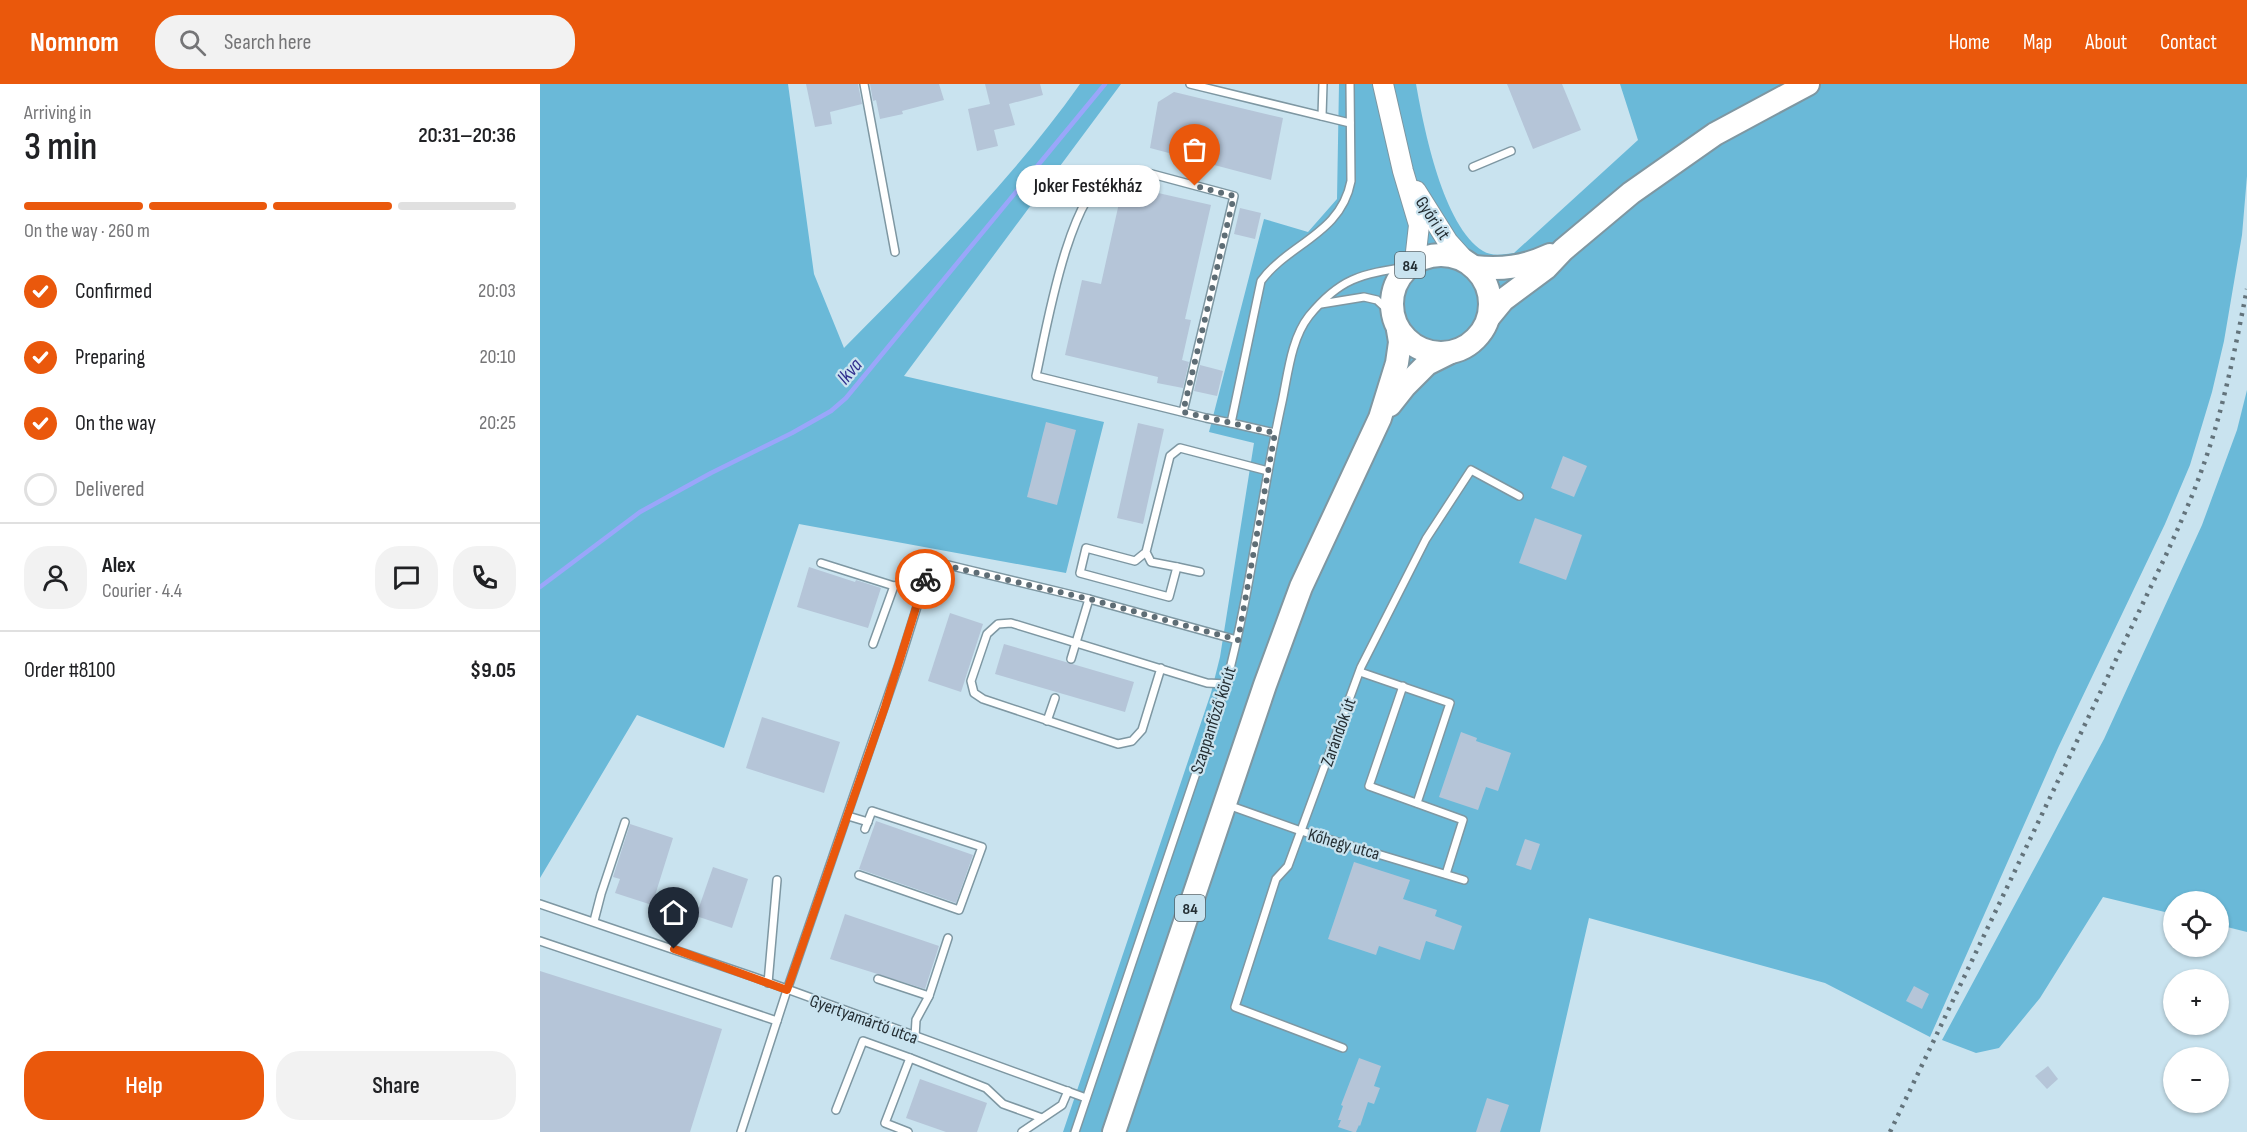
<!DOCTYPE html>
<html lang="en">
<head>
<meta charset="utf-8">
<style>
  body { margin:0; font-family:"Sofia Sans Condensed",sans-serif; background:#f2f2f2; color:#202124; height:100vh; display:flex; flex-direction:column; font-size:22px; white-space:nowrap }
  * { box-sizing:border-box; margin:0 }
  p { font-size:20px; color:#757577 }
  .icon { flex:none; width:33px; height:33px; fill:none; stroke:currentColor; stroke-width:2; stroke-linecap:round; stroke-linejoin:round }
  .map { position:relative; flex:1; overflow:hidden }
  .details { display:flex; flex-direction:column; background:#fff; width:540px }
  .details>* { flex:none }
  .tools { position:absolute; left:1623px; top:807px; display:grid; gap:12px }
  .tools a { display:grid; place-items:center; width:66px; height:66px; border-radius:50%; background:#fff; box-shadow:0 2px 4px #0004; font-size:30px }
  .pin { position:absolute; display:grid; place-items:center; width:51px; height:51px; color:#fff; margin:-62px -26px; border-radius:50% 50% 50% 0; rotate:-45deg; box-shadow:0 0 6px #0007 }
  .pin .icon { rotate:45deg }
  .courier { position:absolute; display:grid; place-items:center; width:60px; height:60px; margin:-30px; border:4px solid #ea580c; border-radius:50%; background:#fff; color:#222; box-shadow:0 2px 8px #0007 }
  .bubble { position:absolute; height:42px; border-radius:21px; background:#fff; box-shadow:0 2px 4px #0004; font-size:20px; font-weight:600; line-height:42px; text-align:center }
  .head em { font-style:normal; font-weight:600 }
  .head div { display:flex; flex-direction:column-reverse }
  .head { display:flex; align-items:center; justify-content:space-between; height:102px; padding:0 24px }
  h1 { font-size:39px; font-weight:600; line-height:45px }
  .bar { display:grid; grid-template-columns:repeat(4,1fr); gap:9px 6px; align-content:center; height:72px; padding:0 24px }
  .bar i { height:8px; border-radius:4px; background:#e0e0e0 }
  .bar .active { background:#ea580c }
  .bar p { grid-column:span 4 }
  .line { display:flex; align-items:center; gap:15px; padding:0 24px; border-top:2px solid #e0e0e0 }
  .line div { flex:1 }
  .round { display:grid; place-items:center; flex:none; width:63px; height:63px; border-radius:24px; background:#f2f2f2 }
  ol { padding:0 24px; list-style:none }
  li { display:flex; align-items:center; gap:18px; height:66px }
  li p { margin-inline-start:auto }
  li .icon { padding:6px; border-radius:50%; background:#ea580c; color:#fff; stroke-width:4 }
  li:last-child { color:#757577 }
  li i { width:33px; height:33px; border:3px solid #e0e0e0; border-radius:50% }
  .action { display:flex; gap:12px; margin-top:auto; padding:12px 24px }
  .action a { flex:1; height:69px; border-radius:24px; background:#ea580c; color:#fff; font-size:24px; font-weight:600; line-height:69px; text-align:center }
  .action a+a { background:#f2f2f2; color:#202124 }
  header { display:flex; align-items:center; gap:36px; box-sizing:border-box; height:84px; padding:0 30px; background:#ea580c; color:#fff }
  header strong { font-size:28px }
  nav { display:flex; gap:33px; margin-inline-start:auto; font-size:21px }
  .search { width:420px; height:54px; background:#f2f2f2; display:flex; align-items:center; gap:15px; box-sizing:border-box; padding:0 21px; border-radius:24px; color:#757577; font-size:22px }
  main { display:flex; flex:1; min-height:0 }
  .map>svg:first-child { display:block }
  .green { fill:#6ab9d8 }
  .lines { fill:none; stroke-linecap:round; stroke-linejoin:round }
  .stream { stroke:#9aa6fa; stroke-width:4.5 }
  .building { fill:#b5c5d8 }
  .service-casing { stroke:#7e97a2; stroke-width:10 }
  .secondary-casing { stroke:#7e97a2; stroke-width:22 }
  .primary-casing { stroke:#7e97a2; stroke-width:26 }
  .service { stroke:#fff; stroke-width:7 }
  .secondary { stroke:#fff; stroke-width:20 }
  .primary { stroke:#fff; stroke-width:22 }
  .rail { stroke:#63737b; stroke-width:4.5; stroke-dasharray:3 6; stroke-linecap:butt }
  .done { stroke:#5e6d75; stroke-width:6; stroke-dasharray:0 10.8 }
  .route { stroke:#ea580c; stroke-width:8 }
  .labels { text-anchor:middle; stroke-width:4.5; stroke-linejoin:round; paint-order:stroke }
  .shield { fill:#c9e3ef; stroke:#56646b; stroke-width:1.5 }
  .shield-label { font-size:16px; font-weight:bold; fill:#242e33 }
  .street-label { font-size:18px; fill:#242e33; stroke:#c9e3ef }
  .water-label { font-size:20px; font-style:italic; fill:#31308e; stroke:#c9e3ef }
</style>
</head>
<body>
<header>
<strong>Nomnom</strong>
<div class="search"><svg class="icon" aria-label="search" viewBox="0 0 24 24"><circle cx="10" cy="10" r="6"/><path d="M15 15l6 6"/></svg>Search here</div>
<nav><a>Home</a><a>Map</a><a>About</a><a>Contact</a></nav>
</header>
<main>
<section class="details">
<div class="head"><div><h1>3 min</h1><p>Arriving in</p></div><em>20:31–20:36</em></div>
<div class="bar"><i class="active"></i><i class="active"></i><i class="active"></i><i></i><p>On the way · 260 m</p></div>
<ol>
<li><svg class="icon" aria-label="check" viewBox="0 0 24 24"><path d="M5 12l5 5 9-10"/></svg>Confirmed<p>20:03</p></li>
<li><svg class="icon" aria-label="check" viewBox="0 0 24 24"><path d="M5 12l5 5 9-10"/></svg>Preparing<p>20:10</p></li>
<li><svg class="icon" aria-label="check" viewBox="0 0 24 24"><path d="M5 12l5 5 9-10"/></svg>On the way<p>20:25</p></li>
<li><i></i>Delivered</li>
</ol>
<div class="line" style="height:108px"><a class="round"><svg class="icon" aria-label="person" viewBox="0 0 24 24"><circle cx="12" cy="8" r="4"/><path d="M4 21q1-7 8-7t8 7"/></svg></a><div><b>Alex</b><p>Courier · 4.4</p></div><a class="round"><svg class="icon" aria-label="chat" viewBox="0 0 24 24"><path d="M4 5h16v11H9l-5 4z"/></svg></a><a class="round"><svg class="icon" aria-label="phone" viewBox="0 0 24 24"><path d="M5 4h4l2 5-3 2q2 4 5 5l2-3 5 2v4C11 20 4 13 5 4z"/></svg></a></div>
<div class="line" style="height:78px"><div>Order #8100</div><b>$9.05</b></div>
<div class="action"><a>Help</a><a>Share</a></div>
</section>
<div class="map">
<svg width="1707" height="1048" viewBox="0 0 1707 1048">
  <rect width="100%" height="100%" fill="#c9e3ef"/>
  <g class="green">
    <path d="M0,0h248l26,190 30,74c82,-83 169,-169 236,-264h41l-217,292 200,46 -38,151 -267,-49 -75,224 -87,-33 -97,163z"/>
    <path d="M799,0h77c8,45 27,142 67,167 9,6 22,3 31,2l124,-113 -18,-56h627v92l-5,59 -18,106 -12,51 -22,73 -25,59 -107,224 -128,289 -105,-54 -236,-65 -49,214h-477l148,-439 9,-36 34,-214 -45,-11 55,-213 44,13 29,-33z"/>
    <path d="M1707,306v542l-28,-7 -1,-23h-44l-1,12 -70,-17 -63,101 -41,50 -23,5 -34,-13 162,-301 98,-214 35,-95z"/>
  </g>
  <g class="lines">
    <path class="stream" d="M0,503l100,-75 71,-39 81,-40 39,-22 15,-13 259,-314"/>
  </g>
  <g class="building">
    <path d="M266,0h52l4,20 -32,8 2,12 -17,3z"/>
    <path d="M330,0h69l5,16 -42,11 1,3 -23,5 -4,-19 -3,1z"/>
    <path d="M445,0h55l3,11 -34,9 6,21 -21,5 4,16 -21,5 -9,-42 22,-5z"/>
    <path d="M967,0h55l19,46 -48,19z"/>
    <path d="M634,8l109,26 -12,62 -121,-32 8,-46z"/>
    <path d="M583,101l88,20 -26,114 6,1 -9,40 7,2 -6,26 -26,-5 1,-6 -93,-22 17,-75 19,4z"/>
    <path d="M700,124l21,5 -6,26 -21,-5z"/>
    <path d="M660,281l23,6 -6,25 -23,-5z"/>
    <path d="M506,338l30,8 -19,75 -30,-8z"/>
    <path d="M598,339l26,6 -21,95 -26,-6z"/>
    <path d="M1023,372l24,10 -13,31 -23,-9z"/>
    <path d="M995,434l47,17 -16,45 -47,-17z"/>
    <path d="M269,483l46,15 1,-2 25,8 -13,40 -71,-21z"/>
    <path d="M410,529l33,11 -22,68 -33,-11z"/>
    <path d="M464,560l130,38 -9,30 -130,-38z"/>
    <path d="M222,633l78,25 -16,51 -78,-25z"/>
    <path d="M921,648l16,6 -1,3 35,12 -13,38 -12,-4 -8,23 -39,-13z"/>
    <path d="M336,737l97,34 -17,48 -97,-34z"/>
    <path d="M90,740l43,14 -21,67 -37,-12 5,-14 -7,-2z"/>
    <path d="M985,755l15,5 -9,26 -15,-5z"/>
    <path d="M814,778l56,18 -7,19 34,11 -2,6 27,10 -8,24 -28,-9 -6,19 -41,-14 -3,9 -48,-16z"/>
    <path d="M173,783l35,12 -16,49 -36,-12z"/>
    <path d="M305,830l94,32 -14,43 -95,-30z"/>
    <path d="M0,887l182,58 -32,103h-150z"/>
    <path d="M1374,902l15,8 -7,15 -16,-8z"/>
    <path d="M819,974l22,8 -7,20 6,2 -6,16 -6,-2 -8,24 -1,-1 -3,7h-3l-15,-5 3,-7h-3l5,-14 -2,-1z"/>
    <path d="M1508,982l10,13 -11,10 -12,-13z"/>
    <path d="M380,995l67,24 -10,29h-31l-40,-14z"/>
    <path d="M947,1014l22,7 -9,27h-24z"/>
  </g>
  <g class="lines">
    <defs>
      <g id="service">
        <path d="M324,0l31,168"/>
        <path d="M650,0l160,39"/>
        <path d="M782,32l1,-32"/>
        <path d="M933,83l38,-16"/>
        <path d="M781,220l43,-7 13,3 15,14"/>
        <path d="M643,328l51,-216 -97,-26c-10,0 -19,0 -27,4 -42,22 -64,157 -74,202l170,42 25,5"/>
        <path d="M735,349l-44,-10 30,-142c28,-38 80,-47 90,-100l-1,-97"/>
        <path d="M606,468l5,10 26,5 -8,30 -89,-24 6,-25 49,13 11,-9 24,-96 10,-8 88,23"/>
        <path d="M375,473l174,42 148,41"/>
        <path d="M281,479l73,23"/>
        <path d="M637,483l23,5"/>
        <path d="M333,560l21,-58 32,-9"/>
        <path d="M531,575l18,-60"/>
        <path d="M621,584l-19,62 -10,11 -14,3 -135,-45 -9,-6 -3,-12 16,-47 11,-10 13,-1 196,60 19,1"/>
        <path d="M820,588l90,31 -33,100"/>
        <path d="M863,602l-34,100 94,34 -17,54"/>
        <path d="M507,637l8,-23"/>
        <path d="M688,721l73,26 163,49"/>
        <path d="M308,732l20,6"/>
        <path d="M319,791l100,35 23,-63 -110,-36 -7,18"/>
        <path d="M0,820l214,73 332,121"/>
        <path d="M54,837l7,-27 24,-72"/>
        <path d="M0,857l237,80"/>
        <path d="M338,895l51,17"/>
        <path d="M228,899l9,-103"/>
        <path d="M375,953l1,-17 13,-24 19,-58"/>
        <path d="M803,964l-108,-41 41,-128 12,-13 73,-199 65,-128 45,-69 48,26"/>
        <path d="M296,1026l27,-69 47,17"/>
        <path d="M201,1048l46,-142 112,-326 32,-102"/>
        <path d="M368,1048l-23,-9 25,-65 76,30 17,16 39,14"/>
        <path d="M482,1048l40,-27 6,-14"/>
        <path d="M535,1048l151,-448c25,-93 35,-189 56,-282 6,-28 9,-63 27,-86 31,-38 52,-42 98,-49"/>
      </g>
      <g id="secondary">
        <path d="M843,0l20,87 16,54 -4,36"/>
        <path d="M876,107l32,51 18,20"/>
      </g>
      <g id="primary">
        <circle cx="901" cy="220" r="49"/>
        <path d="M934,183c28,3 50,0 76,-12"/>
        <path d="M949,233l14,-17 43,-32 17,-18 68,-57 84,-59 93,-50"/>
        <path d="M850,321l15,-19 22,-22 22,-11"/>
        <path d="M574,1048l151,-447 36,-98 79,-169 17,-55 3,-21 -2,-12"/>
      </g>
    </defs>
    <use href="#service" class="service-casing"/>
    <use href="#secondary" class="secondary-casing"/>
    <use href="#primary" class="primary-casing"/>
    <use href="#service" class="service"/>
    <use href="#secondary" class="secondary"/>
    <use href="#primary" class="primary"/>
    <path class="rail" d="M1350,1048l276,-577c13,-29 26,-57 36,-86 21,-57 33,-120 45,-180"/>
  </g>
  <g class="lines">
    <path class="done" d="M385,495l6,-17 158,37 149,41 37,-207 -92,-21 51,-216 -39,-10"/>
    <path class="route" d="M134,865l113,41 98,-283 40,-128"/>
  </g>
  <g class="labels">
    <g class="shield">
      <rect x="855" y="168" width="30" height="26" rx="4.5"/>
      <rect x="635" y="811" width="30" height="26" rx="4.5"/>
    </g>
    <g class="shield-label">
      <text x="870" y="187">84</text>
      <text x="650" y="830">84</text>
    </g>
    <g class="street-label">
      <text transform="translate(893 134) rotate(57)" y="6">Győri út</text>
      <text transform="translate(673 636) rotate(-72)" y="6">Szappanfőző körút</text>
      <text transform="translate(798 648) rotate(-70)" y="6">Zarándok út</text>
      <text transform="translate(804 760) rotate(16)" y="6">Kőhegy utca</text>
      <text transform="translate(324 935) rotate(20)" y="6">Gyertyamártó utca</text>
    </g>
    <g class="water-label">
      <text transform="translate(309 287) rotate(-50)" y="7">Ikva</text>
    </g>
  </g>
</svg>
<div class="tools">
<a><svg class="icon" aria-label="locate" viewBox="0 0 24 24"><circle cx="12" cy="12" r="6"/><path d="M12 2v4M12 18v4M2 12h4M18 12h4"/></svg></a>
<a>+</a>
<a>−</a>
</div>
<div class="pin" style="left:655px;top:102px;background:#ea580c"><svg class="icon" aria-label="bag" viewBox="0 0 24 24"><path d="M5 8h14l-1 12H6zM9 8a3 3 0 0 1 6 0"/></svg></div>
<div class="pin" style="left:134px;top:865px;background:#1f2937"><svg class="icon" aria-label="home" viewBox="0 0 24 24"><path d="M3 11l9-7 9 7M6 9v11h12V9"/></svg></div>
<div class="courier" style="left:385px;top:495px"><svg class="icon" aria-label="bike" viewBox="0 0 24 24"><circle cx="6" cy="16" r="4"/><circle cx="18" cy="16" r="4"/><path d="M6 16l4-8h5l3 8M10 8l3 8H6M13 5h3"/></svg></div>
<div class="bubble" style="left:476px;top:81px;width:144px">Joker Festékház</div>
</div>
</main>
</body>
</html>
